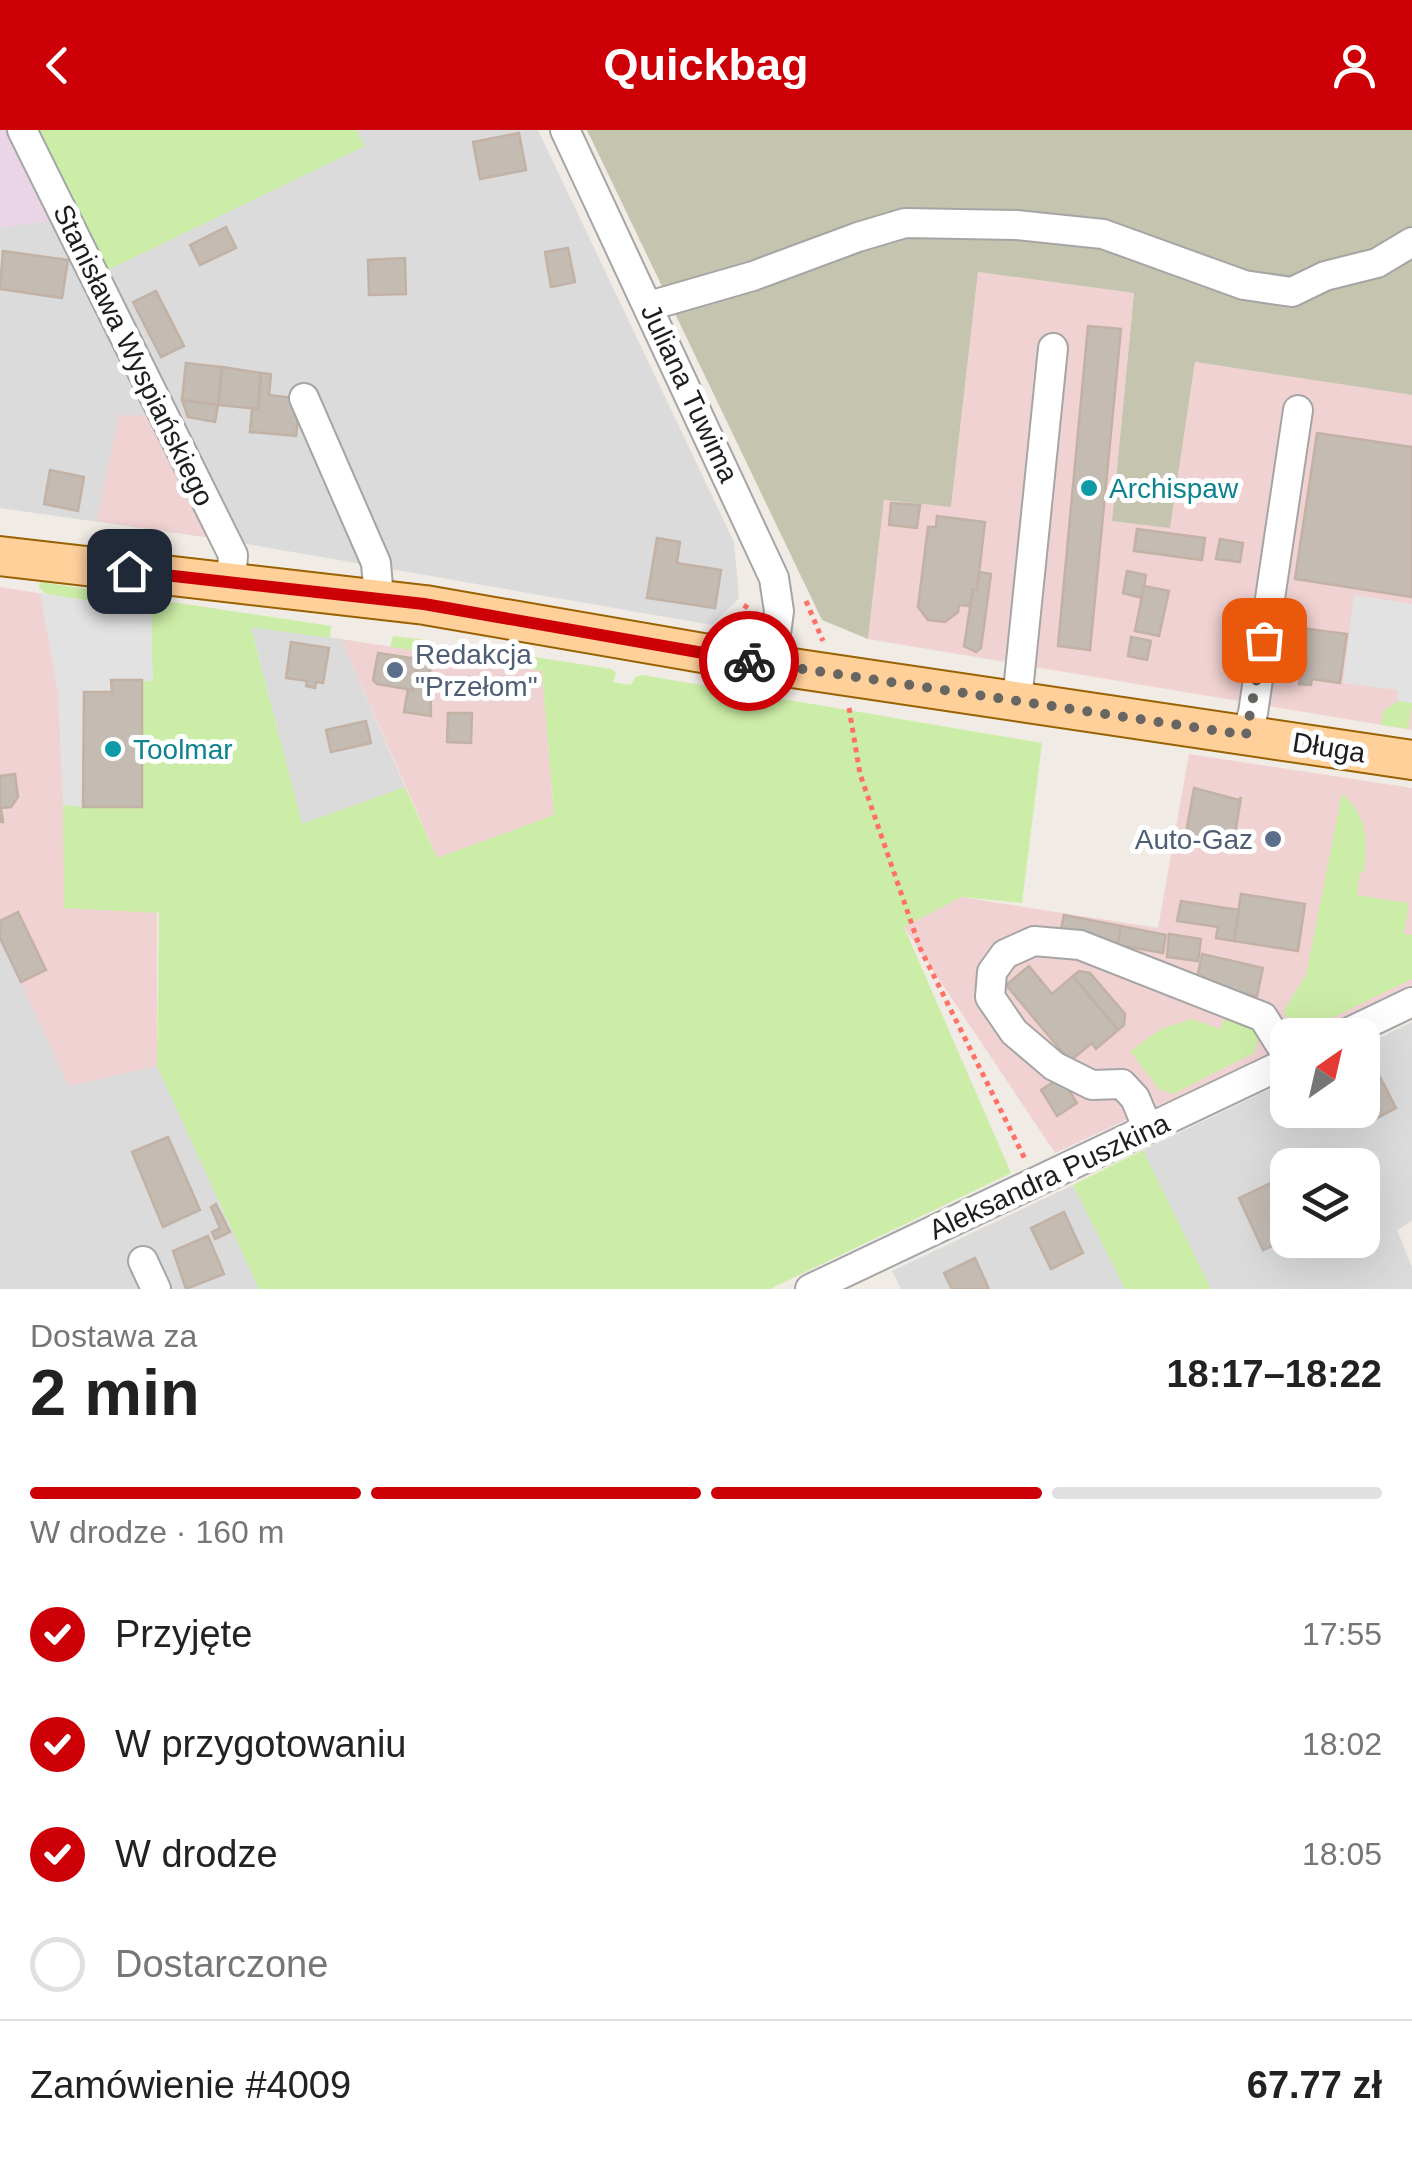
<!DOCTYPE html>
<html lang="pl">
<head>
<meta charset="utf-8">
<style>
  body { margin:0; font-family:Helvetica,sans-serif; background:#f6f6f6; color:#222; height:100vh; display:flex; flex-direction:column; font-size:38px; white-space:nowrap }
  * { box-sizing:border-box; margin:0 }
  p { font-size:32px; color:#767676 }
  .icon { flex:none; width:55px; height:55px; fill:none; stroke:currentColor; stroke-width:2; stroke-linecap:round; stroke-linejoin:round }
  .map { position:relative; height:1159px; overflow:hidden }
  .drawer { display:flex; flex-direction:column; background:#fff; flex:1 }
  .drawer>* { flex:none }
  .needle { width:65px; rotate:34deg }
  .buttons { position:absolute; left:1270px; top:888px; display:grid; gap:20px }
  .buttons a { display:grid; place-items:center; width:110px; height:110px; border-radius:20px; background:#fff; box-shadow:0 10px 40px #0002; font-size:50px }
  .pin { position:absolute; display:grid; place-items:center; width:85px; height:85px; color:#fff; margin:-42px; border-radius:20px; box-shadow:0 5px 15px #0006 }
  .courier { position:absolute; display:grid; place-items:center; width:100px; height:100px; margin:-50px; border:8px solid #cd0007; border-radius:50%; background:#fff; color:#222; box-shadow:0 2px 12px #0007 }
  .head em { font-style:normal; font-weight:800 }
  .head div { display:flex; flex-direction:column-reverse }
  .head { display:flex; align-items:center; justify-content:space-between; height:170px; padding:0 30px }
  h1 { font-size:65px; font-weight:800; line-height:75px }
  .bar { display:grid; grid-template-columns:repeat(4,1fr); gap:15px 10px; align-content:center; height:120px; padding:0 30px }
  .bar i { height:12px; border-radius:8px; background:#e0e0e0 }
  .bar .on { background:#cd0007 }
  .bar p { grid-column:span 4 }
  .line { display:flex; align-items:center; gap:25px; padding:0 30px; border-top:2px solid #e0e0e0 }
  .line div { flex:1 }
  ol { padding:0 30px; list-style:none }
  li { display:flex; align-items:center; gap:30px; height:110px }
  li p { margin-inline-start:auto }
  li .icon { padding:10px; border-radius:50%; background:#cd0007; color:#fff; stroke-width:4 }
  li:last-child { color:#767676 }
  li i { width:55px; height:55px; border:5px solid #e0e0e0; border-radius:50% }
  header { display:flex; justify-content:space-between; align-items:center; height:130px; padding:0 30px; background:#cd0007; color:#fff; font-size:45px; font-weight:800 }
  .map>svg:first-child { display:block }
  .residential { fill:#dcdbdb; fill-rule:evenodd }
  .commercial { fill:#f1d2d2 }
  .industrial { fill:#e9d5e6 }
  .construction { fill:#c5c4af }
  .grass { fill:#cceda7 }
  .parking { fill:#e2e2e2 }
  .building { fill:#c4bbb3; stroke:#c2b1a5; stroke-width:2.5 }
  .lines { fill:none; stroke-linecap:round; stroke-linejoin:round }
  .minor-casing { stroke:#a5a5a5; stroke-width:32 }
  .major-casing { stroke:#996100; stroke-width:42 }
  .path { stroke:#ff7066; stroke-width:5; stroke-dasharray:5 5; stroke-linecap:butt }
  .minor { stroke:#fff; stroke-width:28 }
  .major { stroke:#ffd09a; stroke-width:38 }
  .done { stroke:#686663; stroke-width:10; stroke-dasharray:0 18 }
  .route { stroke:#cd0007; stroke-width:12 }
  .culture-dot { fill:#0f9aa8; stroke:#fff; stroke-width:4 }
  .service-dot { fill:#5c6f8a; stroke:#fff; stroke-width:4 }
  .labels { text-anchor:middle; stroke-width:10; stroke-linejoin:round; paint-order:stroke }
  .street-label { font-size:28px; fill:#1e1e1e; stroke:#fff }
  .culture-label { font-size:28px; fill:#0d838f; stroke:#fff; text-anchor:start }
  .service-label { font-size:28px; fill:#4e5e75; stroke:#fff; text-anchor:start }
</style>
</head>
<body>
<header><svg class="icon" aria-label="back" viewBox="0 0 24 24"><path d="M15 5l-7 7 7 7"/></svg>Quickbag<svg class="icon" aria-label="person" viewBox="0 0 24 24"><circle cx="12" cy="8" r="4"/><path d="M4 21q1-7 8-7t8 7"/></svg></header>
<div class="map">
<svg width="1412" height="1159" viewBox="0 0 1412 1159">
  <rect width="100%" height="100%" fill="#f0ebe4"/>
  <g class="residential">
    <path d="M0,0l364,16 -8,-16h182l196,412 5,56 -27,27 -500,-87 -212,-30z"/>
    <path d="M251,496l90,13 64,148 -103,37z"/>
    <path d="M0,808l69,148 88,-20 102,223h-259z"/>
    <path d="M1412,892v199l-15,9 15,37v22h-201l-68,-139 144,-69 1,29h74l1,-64zM1288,1035h74v75h-74z"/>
    <path d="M1073,1055l52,104h-224l-9,-18z"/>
  </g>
  <g class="commercial">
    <path d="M978,142l156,21 -22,228 58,6 25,-165 217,33v335l-544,-91 16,-139 67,7z"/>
    <path d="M119,285l33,1 60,122 -115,-17z"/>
    <path d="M0,457l157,25v454l-88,20 -69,-148z"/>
    <path d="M341,509l201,31 12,146 -117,42z"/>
    <path d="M1189,624l223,34v200l-101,47h-23l-1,11 -232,107 -151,-226 57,-30 197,31z"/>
  </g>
  <path class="industrial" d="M0,0h12l47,90 -59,8z"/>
  <path class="construction" d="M587,0h825v265l-217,-33 -25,166 -58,-7 22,-228 -156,-21 -27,235 -67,-7 -16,139 -46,-19z"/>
  <g class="grass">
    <path d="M36,0h320l9,16 -259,125z"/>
    <path d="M40,452l291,44 -1,12 -79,-11 51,197 103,-37 32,71 117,-43 -12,-144 -52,-9 7,-11 114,18 5,4 -3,9 18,3 4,-8 7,-2 400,68 -20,160 -61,-6 -57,30 107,246 -241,116h-511l-102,-223 2,-153 -95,-5 -1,-103 79,1v-126l10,1 -1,-70 -104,-17 -8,-6z"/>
    <path d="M393,506l40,5v5l19,3 1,-4 14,2 5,12 -82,-12z"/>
    <path d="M1398,571l14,2 -4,26 -27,-4 2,-14z"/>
    <path d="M1342,663c26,25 26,45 22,79h-4l-3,23 52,8 -5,31 8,1v44l-95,46h-16l-16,-10 -1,-5 22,-35z"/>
    <path d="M1224,888l29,11 5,11 -4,13 -81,41 -14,-5 -29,-38 31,-22 30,-10 30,10z"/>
    <path d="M1143,1020l68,139h-86l-52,-104z"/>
  </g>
  <g class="parking">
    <path d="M40,463l111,18 2,70 -41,-1v12h-28l-1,115 -20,-2 -5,-112z"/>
    <path d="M1354,465l58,9v99l-14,-2v-11l-55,-7z"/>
  </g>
  <g class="building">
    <path d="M519,3l7,37 -46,9 -7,-37z"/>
    <path d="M226,97l10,21 -36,17 -10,-20z"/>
    <path d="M568,118l7,34 -24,5 -6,-35z"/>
    <path d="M3,121l65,9 -6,38 -62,-9z"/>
    <path d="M405,128l1,36 -37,1 -1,-35z"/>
    <path d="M156,161l28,55 -23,11 -28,-55z"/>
    <path d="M1088,196l33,3 -31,321 -32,-4z"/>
    <path d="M186,233l36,4 -4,38 -36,-5z"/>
    <path d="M222,237l39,6 -3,36 -40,-4z"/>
    <path d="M261,243l10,1 -2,21 25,3 -1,12h6l-3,26 -46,-4 2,-23h6z"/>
    <path d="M182,270l36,5 -3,17 -27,-5z"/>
    <path d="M1317,303l95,14v150l-117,-18z"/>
    <path d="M50,340l34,7 -6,34 -34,-7z"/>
    <path d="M891,373l29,2 -3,23 -28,-3z"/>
    <path d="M937,386l48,6 -8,68 -4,-1 -3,17 -11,-1 -1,7 -13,10 -17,-2 -10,-13 10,-80h8z"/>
    <path d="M1137,399l68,9 -3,22 -68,-9z"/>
    <path d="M657,408l23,4 -3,21 44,7 -6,38 -68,-10z"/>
    <path d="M1220,409l23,4 -3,19 -24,-3z"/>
    <path d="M1127,441l19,4 -4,23 -19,-5z"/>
    <path d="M979,442l12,2 -10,74 -5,4 -12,-6 9,-57 4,1z"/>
    <path d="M1144,456l25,5 -10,45 -24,-5z"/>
    <path d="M1278,495l69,9 -7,49 -28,-4 -1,6 -12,-1 1,-7 -28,-3z"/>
    <path d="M1131,507l20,4 -4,19 -19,-4z"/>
    <path d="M291,512l38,6 -6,35 -7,-1 -1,6 -9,-2 1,-5 -21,-3z"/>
    <path d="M378,523l40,6 -5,31 -36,-6 -4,-4z"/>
    <path d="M418,529l12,2 1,55 -27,-4 4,-23 5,1z"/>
    <path d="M111,550h31v127h-59l1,-115h28z"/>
    <path d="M448,583h24l-1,30 -24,-1z"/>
    <path d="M366,591l5,22 -40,9 -5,-22z"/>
    <path d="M15,644l3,23 -7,10 -10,1 2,14h-3v-46z"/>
    <path d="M1194,658l45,12 2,-3 -8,50 -48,-8z"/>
    <path d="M1241,764l64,10 -7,47 -64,-10z"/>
    <path d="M1181,771l58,9 -5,31 -18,-3 2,-11 -41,-6z"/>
    <path d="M18,782l28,58 -25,12 -21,-44v-17z"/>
    <path d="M1064,785l57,11 -3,19 -58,-11z"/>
    <path d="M1121,796l45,9 -3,18 -45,-8z"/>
    <path d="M1169,804l32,5 -3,22 -31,-4z"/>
    <path d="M1202,824l61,14 -6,28 -61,-13z"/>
    <path d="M1029,836l23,28 21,-18 45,54 -22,19 -4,-6 -22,18 -64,-76z"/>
    <path d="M1079,841l11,2 35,41 -1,11 -6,5 -45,-54z"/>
    <path d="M1061,947l16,26 -20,13 -16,-26z"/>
    <path d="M1380,947l16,31 -30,16 -7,-14h3v-24z"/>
    <path d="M168,1007l32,73 -37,17 -31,-75z"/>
    <path d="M1269,1054l19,40v15l-25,11 -24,-52z"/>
    <path d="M216,1074l14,28 -15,7 -3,-7 8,-4 -9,-21z"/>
    <path d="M1064,1082l19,41 -32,16 -20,-41z"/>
    <path d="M208,1106l16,38 -38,15 -13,-38z"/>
    <path d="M975,1128l14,31h-37l-8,-16z"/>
  </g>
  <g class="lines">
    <defs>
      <g id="minor">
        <path d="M22,0l211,425 -2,28"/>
        <path d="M565,0l209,448 5,33 -7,54"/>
        <path d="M649,176l104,-30 105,-39 47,-14 111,2 87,9 141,51 48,7 33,-16 52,-13 35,-21"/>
        <path d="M304,268l72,165 3,36"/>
        <path d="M1017,571l36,-353"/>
        <path d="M1246,605l7,-22 45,-303"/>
        <path d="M1343,905l69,-33"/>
        <path d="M1148,999l-13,-31 -13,-14 -30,1 -38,-19 -40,-34 -24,-35 2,-25 13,-18 29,-13 46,4 183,72 25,40"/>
        <path d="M143,1131l13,28"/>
        <path d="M810,1159l478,-227"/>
      </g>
      <path id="major" d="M0,426l425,49 347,60 640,95"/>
    </defs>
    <use href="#minor" class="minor-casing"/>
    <use href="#major" class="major-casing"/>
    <g class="path">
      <path d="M806,471l17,40"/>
      <path d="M733,495l16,-23"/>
      <path d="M849,578l11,66 60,174 106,213"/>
    </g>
    <use href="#minor" class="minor"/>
    <use href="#major" class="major"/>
  </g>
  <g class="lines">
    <path class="done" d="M749,531l497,74 18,-95"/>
    <path class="route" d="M129,441l295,33 325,57"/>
  </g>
  <g class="culture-dot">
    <circle cx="1089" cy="358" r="10"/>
    <circle cx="113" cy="619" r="10"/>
  </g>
  <g class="service-dot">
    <circle cx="395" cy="540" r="10"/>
    <circle cx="1273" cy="709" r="10"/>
  </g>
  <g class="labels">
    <g class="street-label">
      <text transform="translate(134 225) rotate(64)" y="10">Stanisława Wyspiańskiego</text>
      <text transform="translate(690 263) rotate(65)" y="10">Juliana Tuwima</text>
      <text transform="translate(1329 617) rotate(9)" y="10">Długa</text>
      <text transform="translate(1049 1046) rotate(-25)" y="10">Aleksandra Puszkina</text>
    </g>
    <g class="culture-label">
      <text x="1109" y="368">Archispaw</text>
      <text x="133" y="629">Toolmar</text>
    </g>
    <g class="service-label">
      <text x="415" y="534">Redakcja<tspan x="415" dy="32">"Przełom"</tspan></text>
      <text x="1253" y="719" text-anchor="end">Auto-Gaz</text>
    </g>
  </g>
</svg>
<div class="buttons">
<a><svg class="needle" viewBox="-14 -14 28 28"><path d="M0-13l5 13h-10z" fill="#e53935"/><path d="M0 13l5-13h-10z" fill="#767676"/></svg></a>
<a><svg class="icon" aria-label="layers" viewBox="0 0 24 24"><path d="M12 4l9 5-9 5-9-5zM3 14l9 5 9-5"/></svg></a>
</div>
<div class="pin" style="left:1264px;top:510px;background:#ea580c"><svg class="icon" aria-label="bag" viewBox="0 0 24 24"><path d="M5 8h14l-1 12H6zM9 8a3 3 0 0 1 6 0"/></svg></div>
<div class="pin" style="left:129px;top:441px;background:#1f2937"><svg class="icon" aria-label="home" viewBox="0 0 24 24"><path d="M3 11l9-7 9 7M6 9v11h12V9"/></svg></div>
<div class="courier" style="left:749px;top:531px"><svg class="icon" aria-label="bike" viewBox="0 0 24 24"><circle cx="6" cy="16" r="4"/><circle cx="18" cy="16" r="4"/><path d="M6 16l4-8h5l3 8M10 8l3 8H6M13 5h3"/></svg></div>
</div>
<section class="drawer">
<div class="head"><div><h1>2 min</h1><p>Dostawa za</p></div><em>18:17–18:22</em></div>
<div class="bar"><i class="on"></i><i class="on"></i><i class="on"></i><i></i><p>W drodze · 160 m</p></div>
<ol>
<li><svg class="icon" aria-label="check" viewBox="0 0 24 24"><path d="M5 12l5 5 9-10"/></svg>Przyjęte<p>17:55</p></li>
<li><svg class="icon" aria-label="check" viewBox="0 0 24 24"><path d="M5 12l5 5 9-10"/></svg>W przygotowaniu<p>18:02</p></li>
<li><svg class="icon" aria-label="check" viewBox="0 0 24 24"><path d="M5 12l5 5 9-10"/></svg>W drodze<p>18:05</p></li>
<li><i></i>Dostarczone</li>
</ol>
<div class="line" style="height:130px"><div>Zamówienie #4009</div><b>67.77 zł</b></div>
</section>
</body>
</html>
